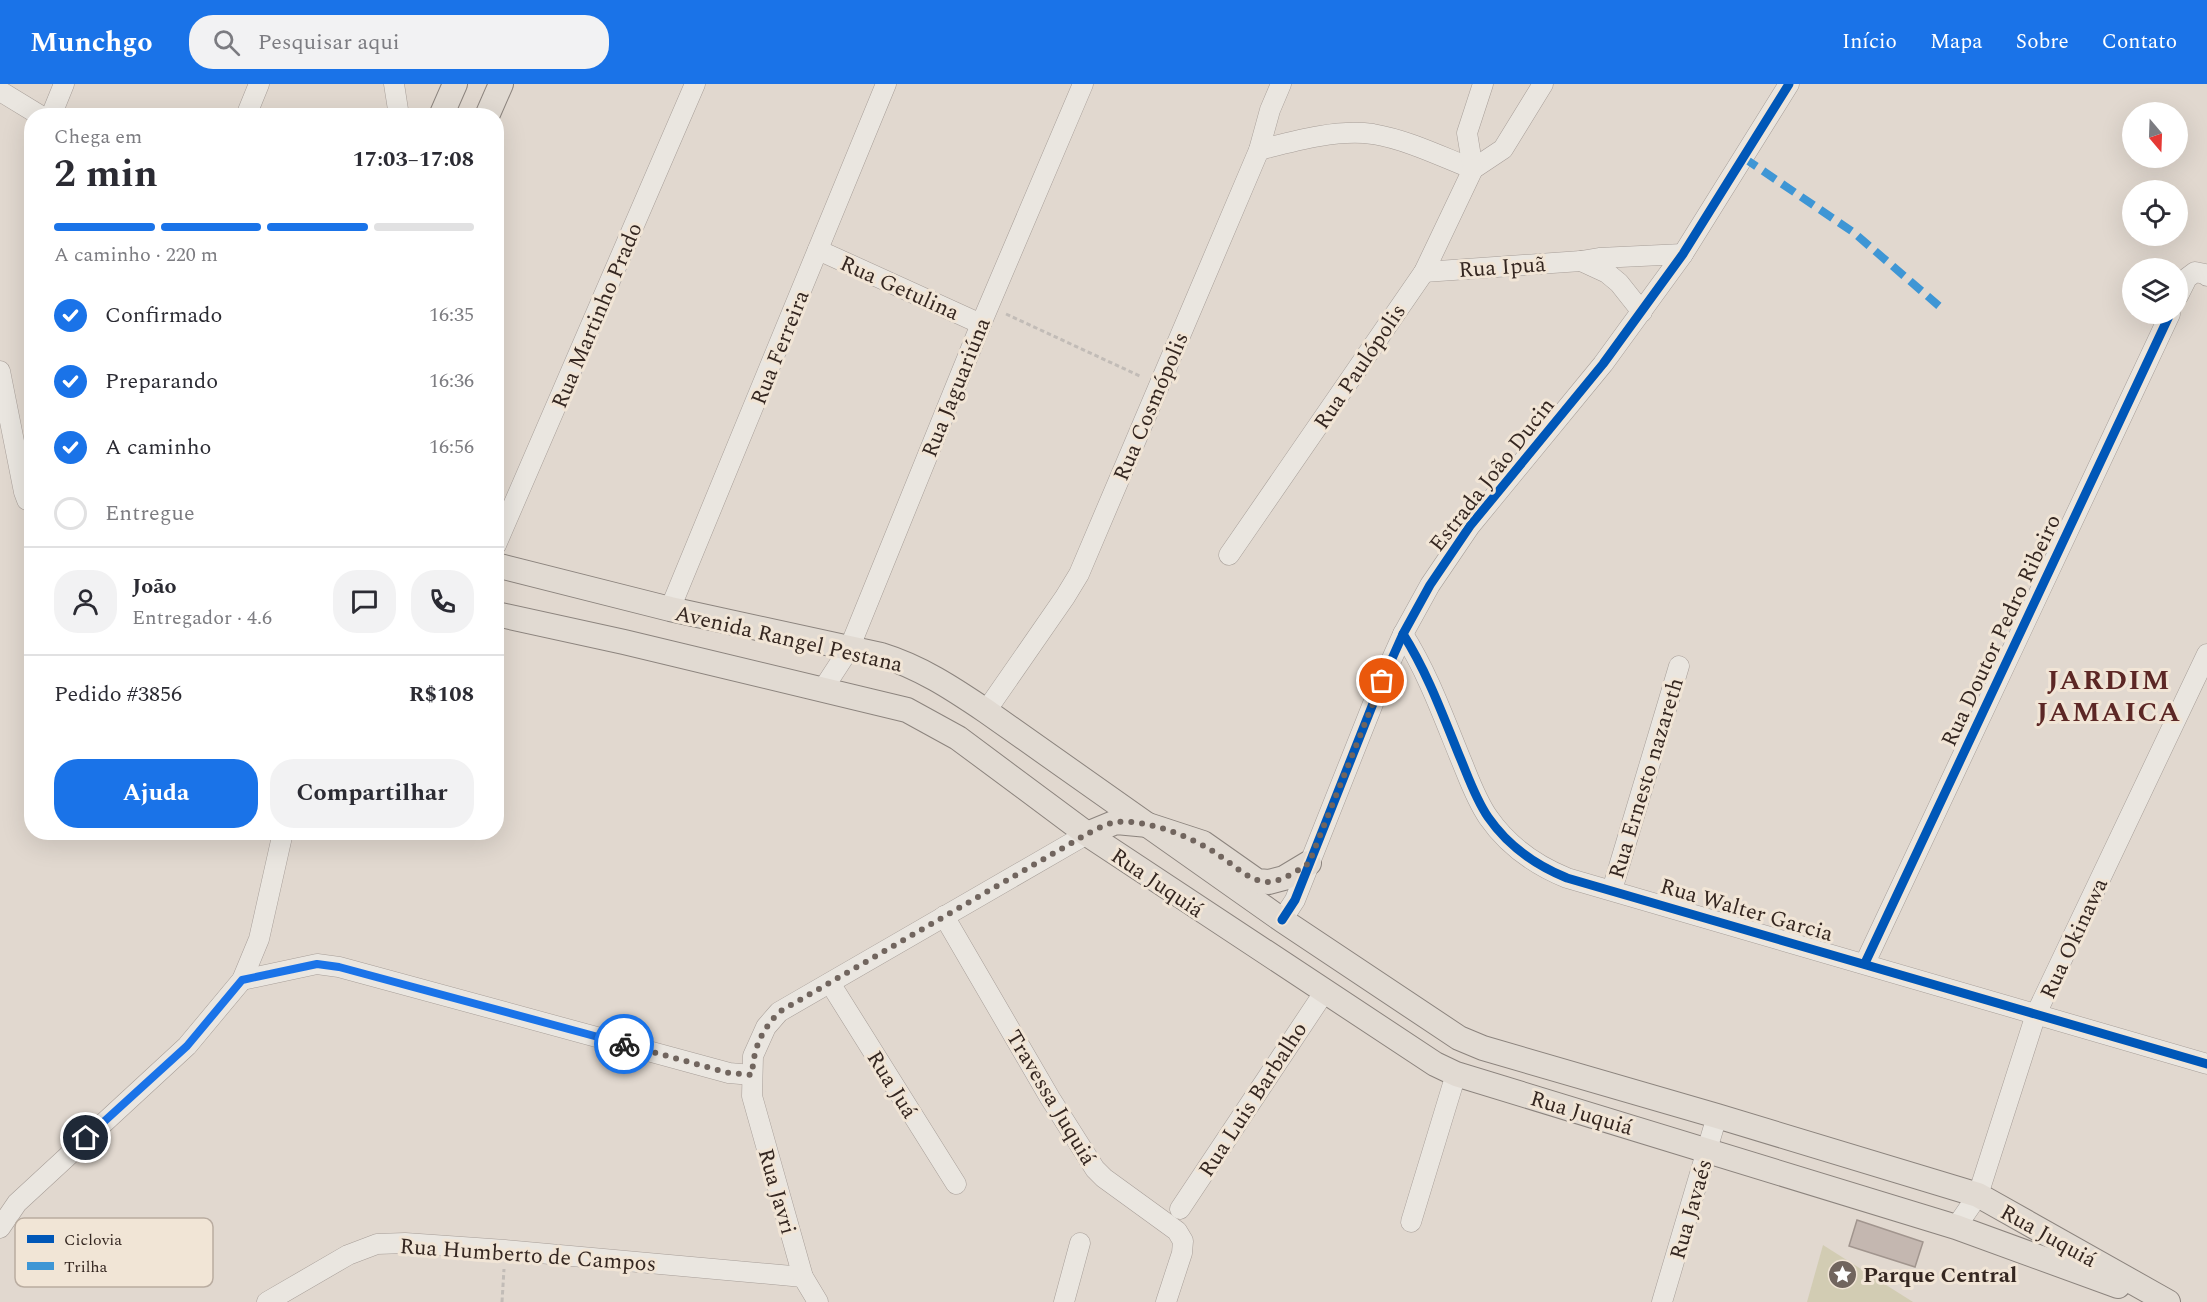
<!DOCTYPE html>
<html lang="pt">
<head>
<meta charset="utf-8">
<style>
  body { margin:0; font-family:Spectral,serif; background:#f2f2f3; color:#2b2b33; height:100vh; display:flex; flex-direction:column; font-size:22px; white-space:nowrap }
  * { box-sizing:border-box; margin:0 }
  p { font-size:20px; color:#7c7c81 }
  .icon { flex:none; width:33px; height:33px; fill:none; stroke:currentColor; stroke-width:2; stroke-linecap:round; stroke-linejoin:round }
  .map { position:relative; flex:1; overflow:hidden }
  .side { position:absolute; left:24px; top:24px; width:480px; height:732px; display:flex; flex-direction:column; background:#fff; border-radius:24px; box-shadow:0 6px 24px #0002 }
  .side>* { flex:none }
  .needle { width:39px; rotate:161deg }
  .buttons { position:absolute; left:2122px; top:18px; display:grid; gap:12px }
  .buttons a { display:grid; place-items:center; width:66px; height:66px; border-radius:50%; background:#fff; box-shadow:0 6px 24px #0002; font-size:30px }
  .pin { position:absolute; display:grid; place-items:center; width:51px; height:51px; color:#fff; margin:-26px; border:3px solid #fff; border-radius:50%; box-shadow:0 2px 6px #0007 }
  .courier { position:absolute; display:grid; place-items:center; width:60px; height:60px; margin:-30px; border:4px solid #1a73e8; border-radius:50%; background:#fff; color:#222; box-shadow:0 2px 8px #0007 }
  .headline em { font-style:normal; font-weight:700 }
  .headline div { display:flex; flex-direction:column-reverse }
  .headline { display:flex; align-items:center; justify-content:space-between; height:102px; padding:0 30px }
  h1 { font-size:39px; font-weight:700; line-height:45px }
  .bar { display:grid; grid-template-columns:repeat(4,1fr); gap:9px 6px; align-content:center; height:72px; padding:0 30px }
  .bar i { height:8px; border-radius:4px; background:#e1e1e2 }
  .bar .selected { background:#1a73e8 }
  .bar p { grid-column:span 4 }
  .line { display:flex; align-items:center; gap:15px; padding:0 30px; border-top:2px solid #e1e1e2 }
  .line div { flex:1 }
  .round { display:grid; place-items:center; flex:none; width:63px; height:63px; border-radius:24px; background:#f2f2f3 }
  ol { padding:0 30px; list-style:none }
  li { display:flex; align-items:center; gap:18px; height:66px }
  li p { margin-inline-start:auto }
  li .icon { padding:6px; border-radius:50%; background:#1a73e8; color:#fff; stroke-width:4 }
  li:last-child { color:#7c7c81 }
  li i { width:33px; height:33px; border:3px solid #e1e1e2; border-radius:50% }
  .button { display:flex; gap:12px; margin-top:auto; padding:12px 30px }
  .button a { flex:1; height:69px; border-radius:24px; background:#1a73e8; color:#fff; font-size:24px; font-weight:700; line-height:69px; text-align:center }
  .button a+a { background:#f2f2f3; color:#2b2b33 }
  header { display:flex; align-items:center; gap:36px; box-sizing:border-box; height:84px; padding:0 30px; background:#1a73e8; color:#fff }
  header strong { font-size:28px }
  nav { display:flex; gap:33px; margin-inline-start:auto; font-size:21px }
  .search { width:420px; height:54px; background:#f2f2f3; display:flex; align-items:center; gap:15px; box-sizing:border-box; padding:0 21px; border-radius:24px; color:#7c7c81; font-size:22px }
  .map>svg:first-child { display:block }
  .green { fill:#d2ccb3 }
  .building { fill:#c4b7b0; stroke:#a1958e; stroke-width:1.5 }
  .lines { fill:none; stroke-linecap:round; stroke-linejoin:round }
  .minor-casing { stroke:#a79e98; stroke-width:21 }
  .major-casing { stroke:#8c847e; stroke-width:26 }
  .path { stroke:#c2bcb7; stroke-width:3; stroke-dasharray:4.5 3; stroke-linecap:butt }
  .minor { stroke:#eae6e0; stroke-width:20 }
  .major { stroke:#e1dad2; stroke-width:24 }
  .quiet { stroke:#3e96d5; stroke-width:8; stroke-dasharray:15 8; stroke-linecap:butt }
  .cycleway-casing { stroke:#f1e5d6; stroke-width:13 }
  .cycleway { stroke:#0057b8; stroke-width:9 }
  .done { stroke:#71655e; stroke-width:6; stroke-dasharray:0 10.8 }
  .route { stroke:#1a73e8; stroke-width:8 }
  .labels { text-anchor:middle; stroke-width:6; stroke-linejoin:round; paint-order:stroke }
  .street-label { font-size:22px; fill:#352721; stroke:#f1e5d6 }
  .poi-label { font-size:22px; font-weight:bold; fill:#352721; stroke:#f1e5d6; text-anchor:start }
  .district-label { font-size:28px; font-weight:bold; letter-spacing:1.5px; fill:#5c2725; stroke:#f1e5d6 }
  .key { fill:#f1e5d6; stroke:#b9aca0; stroke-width:1.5 }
  .key-label { font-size:16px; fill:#352721 }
</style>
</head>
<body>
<header>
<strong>Munchgo</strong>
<div class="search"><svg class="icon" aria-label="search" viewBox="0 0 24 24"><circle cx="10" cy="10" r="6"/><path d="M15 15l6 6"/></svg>Pesquisar aqui</div>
<nav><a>Início</a><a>Mapa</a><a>Sobre</a><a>Contato</a></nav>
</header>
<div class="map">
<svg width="2207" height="1218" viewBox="0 0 2207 1218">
  <rect width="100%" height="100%" fill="#e1d8cf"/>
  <path class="green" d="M1823,1161l90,57h-106z"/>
  <path class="building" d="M1857,1136l66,22 -8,25 -66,-21z"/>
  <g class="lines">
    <defs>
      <g id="minor">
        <path d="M394,0l5,32"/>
        <path d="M0,7l41,25"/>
        <path d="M51,32l13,-32"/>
        <path d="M246,32l13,-32"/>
        <path d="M1259,66c35,-9 77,-21 114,-16 35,6 67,22 100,35"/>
        <path d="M1473,85l30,-20 40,-65"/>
        <path d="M1473,85l-6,-36 16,-49"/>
        <path d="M818,166l163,74"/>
        <path d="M1581,177l26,12 12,10 23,29"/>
        <path d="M1424,188l157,-11 18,-3 84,-4"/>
        <path d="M2178,212l9,-18 8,-6 10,2 2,2"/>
        <path d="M0,287l24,121 3,8 5,2"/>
        <path d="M496,461l199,-461"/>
        <path d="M1229,471l195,-283 49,-103"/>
        <path d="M670,525l216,-525"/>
        <path d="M1403,550c24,38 39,79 56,121 9,21 16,43 29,62 20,29 47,48 79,61l640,186"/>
        <path d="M823,605l26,-40 132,-325 102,-240"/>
        <path d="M986,627l79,-114 14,-23 180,-424 11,-40 11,-26"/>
        <path d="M1612,806l67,-224"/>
        <path d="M944,832l106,182 45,71 9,9 73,53 6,10 -1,12 -16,49"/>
        <path d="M1282,836l13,-20 87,-219 21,-47 27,-49 40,-59 133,-162 80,-110 106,-170"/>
        <path d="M1865,879l305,-649"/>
        <path d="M242,896l75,-16 22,3 390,106 23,2"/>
        <path d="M830,899l126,201"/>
        <path d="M1180,1125l145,-218"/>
        <path d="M1411,1138l45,-148"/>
        <path d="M1956,1143l22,-32 58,-181 171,-360"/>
        <path d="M0,1144l17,-25 170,-157 55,-66 17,-41 24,-107"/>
        <path d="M267,1218l81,-47 29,-11 28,-1 100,7 298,27"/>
        <path d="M818,1218l-15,-25 -51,-181 1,-40 13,-29 13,-15 308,-178"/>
        <path d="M1064,1218l16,-59"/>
        <path d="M1662,1218l55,-186"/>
      </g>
      <g id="major">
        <path d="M441,32l14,-32"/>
        <path d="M487,32l14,-32"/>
        <path d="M496,481l174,44 211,46c39,12 71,33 105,56l296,209 177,118 24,10 234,68 261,79 190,107"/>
        <path d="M496,530l128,28 283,68 51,28 129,96 348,230 21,10 500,153 162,59"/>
        <path d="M1087,750l29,-12 32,3 55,18 54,38 12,1 15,-4 25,-15"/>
      </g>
    </defs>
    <use href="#minor" class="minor-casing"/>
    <use href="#major" class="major-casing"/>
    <g class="path">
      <path d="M1006,230l136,63"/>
      <path d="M502,1218l2,-33"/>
    </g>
    <use href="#minor" class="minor"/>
    <use href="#major" class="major"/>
    <path class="quiet" d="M1744,74l109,74 86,74"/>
    <defs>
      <g id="cycleway">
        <path d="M1403,550c24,38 39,79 56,121 9,21 16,43 29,62 20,29 47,48 79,61l640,186"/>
        <path d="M1282,836l13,-20 87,-219 21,-47 27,-49 40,-59 133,-162 80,-110 106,-170"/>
        <path d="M1865,879l305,-649"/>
      </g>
    </defs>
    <use href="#cycleway" class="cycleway-casing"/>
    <use href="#cycleway" class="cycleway"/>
  </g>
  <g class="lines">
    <path class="done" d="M624,960l105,29 23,2c2,-28 8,-42 27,-63l308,-178c9,-4 19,-11 30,-12 31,-3 78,16 103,34 14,9 30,26 48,26 15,-1 29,-11 41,-19l73,-182"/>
    <path class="route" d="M86,1054l101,-92 55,-66 75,-16 22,3 285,77"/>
  </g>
  <defs>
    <symbol id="sight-disc" viewBox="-11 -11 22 22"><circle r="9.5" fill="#71655e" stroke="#f1e5d6"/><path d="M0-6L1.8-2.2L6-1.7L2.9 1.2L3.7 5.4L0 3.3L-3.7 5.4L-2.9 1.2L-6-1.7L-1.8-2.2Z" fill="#fff"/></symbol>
  </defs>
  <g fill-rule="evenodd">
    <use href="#sight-disc" x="1826" y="1174" width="33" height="33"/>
  </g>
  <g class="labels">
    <g class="street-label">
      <text transform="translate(1502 182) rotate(-4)" y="8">Rua Ipuã</text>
      <text transform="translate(900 203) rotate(24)" y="8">Rua Getulina</text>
      <text transform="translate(596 231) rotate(-67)" y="8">Rua Martinho Prado</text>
      <text transform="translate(779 263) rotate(-68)" y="8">Rua Ferreira</text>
      <text transform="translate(1359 282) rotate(-56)" y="8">Rua Paulópolis</text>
      <text transform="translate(955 303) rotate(-68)" y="8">Rua Jaguariúna</text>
      <text transform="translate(1150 322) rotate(-67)" y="8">Rua Cosmópolis</text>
      <text transform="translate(1491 390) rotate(-52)" y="8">Estrada João Ducin</text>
      <text transform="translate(2000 546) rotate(-65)" y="8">Rua Doutor Pedro Ribeiro</text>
      <text transform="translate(789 554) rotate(13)" y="8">Avenida Rangel Pestana</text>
      <text transform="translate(1645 694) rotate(-73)" y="8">Rua Ernesto nazareth</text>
      <text transform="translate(1158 798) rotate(34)" y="8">Rua Juquiá</text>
      <text transform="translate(1747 825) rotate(16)" y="8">Rua Walter Garcia</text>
      <text transform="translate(2073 854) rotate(-65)" y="8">Rua Okinawa</text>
      <text transform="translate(893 1000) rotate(58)" y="8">Rua Juá</text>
      <text transform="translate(1052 1013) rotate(59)" y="8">Travessa Juquiá</text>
      <text transform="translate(1252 1015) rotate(-57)" y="8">Rua Luis Barbalho</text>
      <text transform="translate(1582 1028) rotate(17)" y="8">Rua Juquiá</text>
      <text transform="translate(778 1107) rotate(74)" y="8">Rua Javri</text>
      <text transform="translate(1690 1125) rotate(-74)" y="8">Rua Javaés</text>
      <text transform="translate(2049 1151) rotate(29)" y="8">Rua Juquiá</text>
      <text transform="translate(528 1170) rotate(4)" y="8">Rua Humberto de Campos</text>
    </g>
    <g class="poi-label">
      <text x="1863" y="1198">Parque Central</text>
    </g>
    <g class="district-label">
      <text x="2109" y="605">JARDIM<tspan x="2109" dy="32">JAMAICA</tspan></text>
    </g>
  </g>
  <rect x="15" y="1134" width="198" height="69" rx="9" class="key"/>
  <rect x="27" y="1151" width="27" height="8" fill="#0057b8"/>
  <rect x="27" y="1178" width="27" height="8" fill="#3e96d5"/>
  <g class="key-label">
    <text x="64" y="1161">Ciclovia</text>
    <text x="64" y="1188">Trilha</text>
  </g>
</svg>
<div class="buttons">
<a><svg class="needle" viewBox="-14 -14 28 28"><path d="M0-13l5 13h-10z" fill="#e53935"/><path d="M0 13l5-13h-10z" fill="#7c7c81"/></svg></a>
<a><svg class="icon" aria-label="locate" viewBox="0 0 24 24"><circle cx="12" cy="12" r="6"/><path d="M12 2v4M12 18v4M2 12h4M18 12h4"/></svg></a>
<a><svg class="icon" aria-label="layers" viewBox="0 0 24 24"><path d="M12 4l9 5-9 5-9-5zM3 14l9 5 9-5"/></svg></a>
</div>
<div class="pin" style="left:1382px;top:597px;background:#ea580c"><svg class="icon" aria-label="bag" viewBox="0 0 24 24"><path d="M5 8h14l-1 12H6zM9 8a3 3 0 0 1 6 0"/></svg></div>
<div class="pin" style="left:86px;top:1054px;background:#1f2937"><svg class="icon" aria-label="home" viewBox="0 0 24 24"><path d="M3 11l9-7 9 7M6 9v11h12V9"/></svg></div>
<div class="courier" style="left:624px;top:960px"><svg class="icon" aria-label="bike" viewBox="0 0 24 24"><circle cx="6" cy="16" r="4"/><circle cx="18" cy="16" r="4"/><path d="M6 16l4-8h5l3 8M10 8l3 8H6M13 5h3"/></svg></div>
<section class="side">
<div class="headline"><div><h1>2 min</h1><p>Chega em</p></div><em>17:03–17:08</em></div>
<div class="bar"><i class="selected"></i><i class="selected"></i><i class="selected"></i><i></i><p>A caminho · 220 m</p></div>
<ol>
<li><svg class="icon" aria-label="check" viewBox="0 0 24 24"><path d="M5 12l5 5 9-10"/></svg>Confirmado<p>16:35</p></li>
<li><svg class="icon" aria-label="check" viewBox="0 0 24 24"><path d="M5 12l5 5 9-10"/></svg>Preparando<p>16:36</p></li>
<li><svg class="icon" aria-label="check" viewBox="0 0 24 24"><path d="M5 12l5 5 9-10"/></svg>A caminho<p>16:56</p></li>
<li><i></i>Entregue</li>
</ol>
<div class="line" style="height:108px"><a class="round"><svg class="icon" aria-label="person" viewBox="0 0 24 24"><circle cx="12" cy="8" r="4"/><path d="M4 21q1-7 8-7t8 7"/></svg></a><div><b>João</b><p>Entregador · 4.6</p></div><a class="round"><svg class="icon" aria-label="chat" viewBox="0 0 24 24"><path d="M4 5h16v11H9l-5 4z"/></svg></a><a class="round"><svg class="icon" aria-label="phone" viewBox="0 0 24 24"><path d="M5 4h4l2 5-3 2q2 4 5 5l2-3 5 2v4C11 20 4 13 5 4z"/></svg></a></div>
<div class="line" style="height:78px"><div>Pedido #3856</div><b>R$108</b></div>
<div class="button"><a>Ajuda</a><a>Compartilhar</a></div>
</section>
</div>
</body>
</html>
